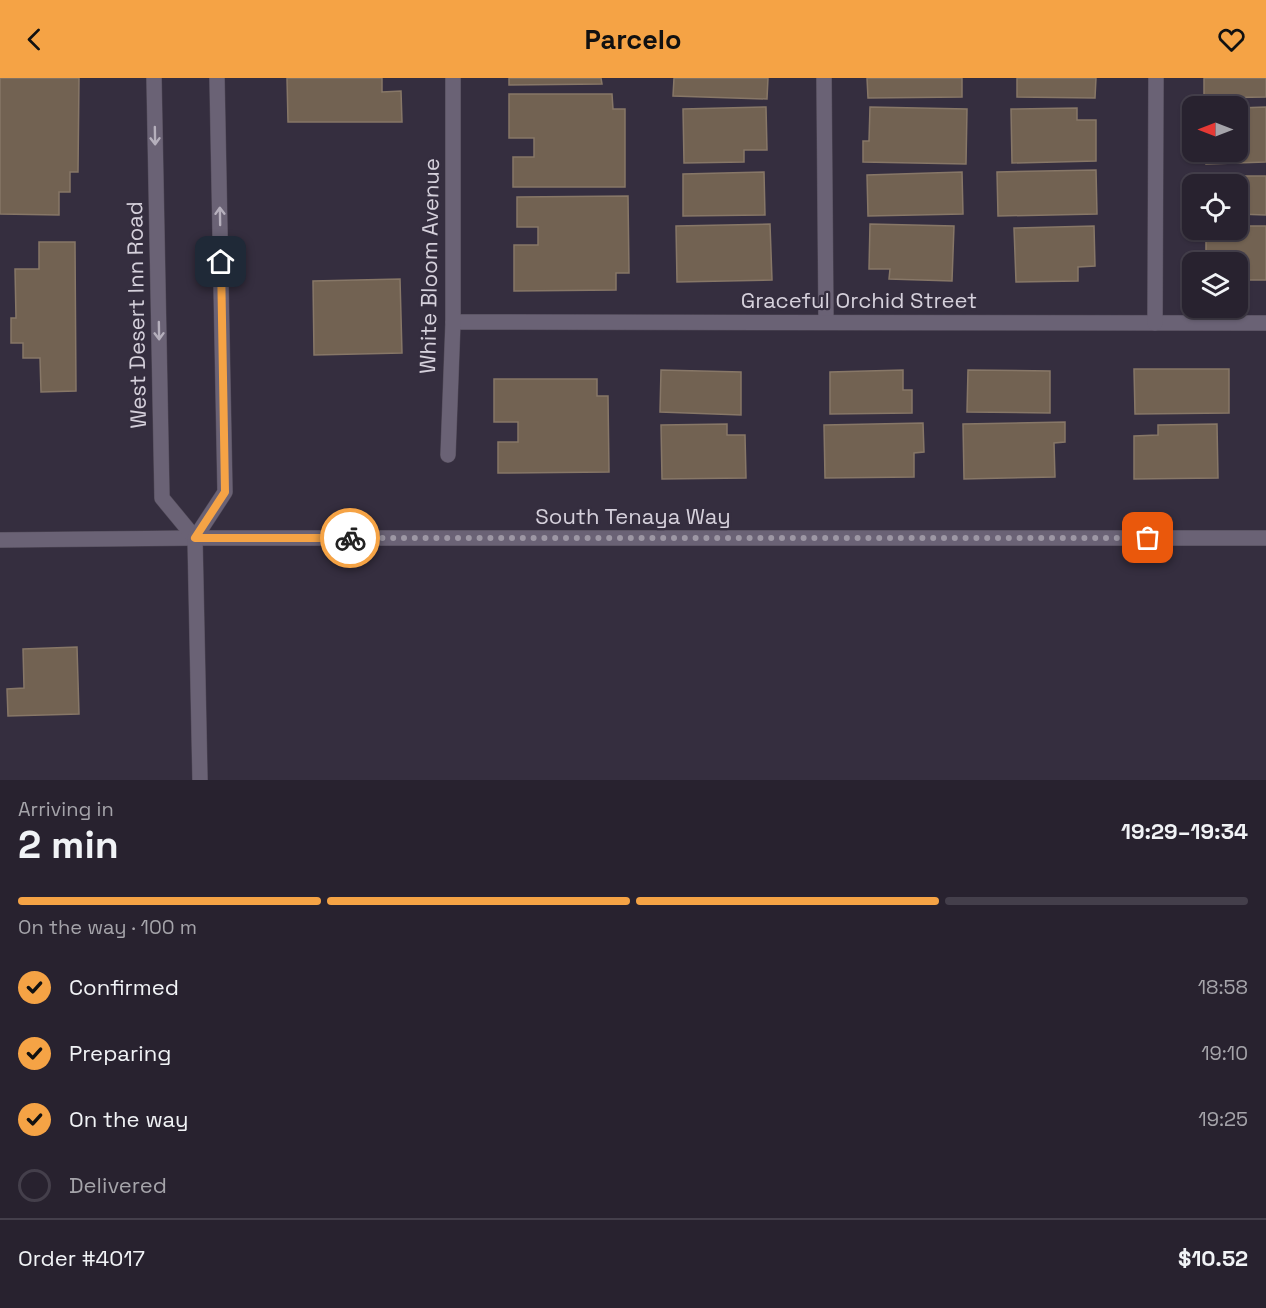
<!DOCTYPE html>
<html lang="en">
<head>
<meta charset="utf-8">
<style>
  body { margin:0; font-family:"Space Grotesk",sans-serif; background:#342f3b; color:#f1f3f6; height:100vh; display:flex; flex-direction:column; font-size:22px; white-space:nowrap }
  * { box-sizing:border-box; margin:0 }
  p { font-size:20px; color:#a5a4aa }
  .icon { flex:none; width:33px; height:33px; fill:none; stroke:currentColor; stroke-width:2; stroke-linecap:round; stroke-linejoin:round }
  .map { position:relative; height:702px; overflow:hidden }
  .side { display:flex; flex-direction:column; background:#28222f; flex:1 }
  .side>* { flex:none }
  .needle { width:39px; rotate:270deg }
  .tools { position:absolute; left:1182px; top:18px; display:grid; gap:12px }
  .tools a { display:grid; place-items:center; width:66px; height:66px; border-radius:12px; background:#28222f; box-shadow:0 2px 4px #0004,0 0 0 2px #443f4b; font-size:30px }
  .pin { position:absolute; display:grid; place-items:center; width:51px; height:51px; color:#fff; margin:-26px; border-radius:12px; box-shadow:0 3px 9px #0006 }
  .courier { position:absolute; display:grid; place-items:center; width:60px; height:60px; margin:-30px; border:4px solid #f5a345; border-radius:50%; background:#fff; color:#222; box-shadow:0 2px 8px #0007 }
  .head em { font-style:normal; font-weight:700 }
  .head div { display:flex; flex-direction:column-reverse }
  .head { display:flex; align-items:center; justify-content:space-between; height:102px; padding:0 18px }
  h1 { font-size:39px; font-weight:700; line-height:45px }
  .bar { display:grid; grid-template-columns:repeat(4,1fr); gap:9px 6px; align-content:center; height:72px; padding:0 18px }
  .bar i { height:8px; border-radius:4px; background:#443f4b }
  .bar .on { background:#f5a345 }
  .bar p { grid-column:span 4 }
  .line { display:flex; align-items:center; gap:15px; padding:0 18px; border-top:2px solid #443f4b }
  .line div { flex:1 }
  ol { padding:0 18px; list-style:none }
  li { display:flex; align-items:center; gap:18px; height:66px }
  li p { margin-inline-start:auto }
  li .icon { padding:6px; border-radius:50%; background:#f5a345; color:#111; stroke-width:4 }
  li:last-child { color:#a5a4aa }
  li i { width:33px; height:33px; border:3px solid #443f4b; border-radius:50% }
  header { display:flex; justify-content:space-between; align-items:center; height:78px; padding:0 18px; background:#f5a345; color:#111; font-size:27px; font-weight:700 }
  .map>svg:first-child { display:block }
  .building { fill:#726252; stroke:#877767; stroke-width:1.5 }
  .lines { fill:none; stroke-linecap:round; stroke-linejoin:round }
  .minor-casing { stroke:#514a58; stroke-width:16 }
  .tertiary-casing { stroke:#514a58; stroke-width:16 }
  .secondary-casing { stroke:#514a58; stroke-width:16 }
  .minor { stroke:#6a6275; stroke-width:15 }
  .tertiary { stroke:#6a6275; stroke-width:15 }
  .secondary { stroke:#6a6275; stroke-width:15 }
  .oneway { stroke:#b5afbc }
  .done { stroke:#9d97a4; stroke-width:6; stroke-dasharray:0 10.8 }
  .route { stroke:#f5a345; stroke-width:8 }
  .labels { text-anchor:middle; stroke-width:4.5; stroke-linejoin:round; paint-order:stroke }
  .street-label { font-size:22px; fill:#d5d0db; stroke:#352e3f }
</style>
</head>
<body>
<header><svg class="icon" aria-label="back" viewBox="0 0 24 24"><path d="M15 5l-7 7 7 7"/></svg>Parcelo<svg class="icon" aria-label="heart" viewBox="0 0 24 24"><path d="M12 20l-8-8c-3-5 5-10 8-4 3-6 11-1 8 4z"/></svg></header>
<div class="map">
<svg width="1266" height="702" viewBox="0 0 1266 702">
  <rect width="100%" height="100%" fill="#352e3f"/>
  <g class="building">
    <path d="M0,0h79l-1,94h-8v20h-11v23l-59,-1z"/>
    <path d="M287,0h95v14l19,-1 1,31h-114z"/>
    <path d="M509,0h92l1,6 -93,1z"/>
    <path d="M674,0h94l-1,21 -94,-3z"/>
    <path d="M867,0h95v19l-94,1z"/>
    <path d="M1017,0h79l-1,20 -78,-1z"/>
    <path d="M1204,0h62v19l-62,1z"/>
    <path d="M509,16h103l1,15h12v78h-112v-30h21v-19h-25z"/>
    <path d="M766,29l1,43h-23v12l-60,1 -1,-54z"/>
    <path d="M870,29l97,2 -1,55 -103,-2v-21h6z"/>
    <path d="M1266,29v55l-60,2v-12h32v-44z"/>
    <path d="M1077,30v12h19v41l-84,2 -1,-54z"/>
    <path d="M1096,92l1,44 -99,2 -1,-44z"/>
    <path d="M764,94l1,43 -82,1v-42z"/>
    <path d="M962,94l1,42 -95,2 -1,-41z"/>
    <path d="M1206,98h60v39l-28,-1v-30h-32z"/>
    <path d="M628,118l1,77h-13v17l-102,1v-46h24v-18h-21v-30z"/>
    <path d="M770,146l2,56 -95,2 -1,-56z"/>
    <path d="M870,146l84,2 -2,55 -63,-2 1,-10h-21z"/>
    <path d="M1094,148l1,40 -17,1v14l-62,1 -2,-54z"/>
    <path d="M1238,148h28v54h-28v-18h-32v-32h32z"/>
    <path d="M39,164h36l1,149 -35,1 -1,-34h-17v-15h-12v-25h5l-1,-49h24z"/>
    <path d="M400,201l2,74 -88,2 -1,-74z"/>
    <path d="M1134,291h95v44l-94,1z"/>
    <path d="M661,292l80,2v43l-81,-3z"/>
    <path d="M903,292v20h9v23l-82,1v-42z"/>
    <path d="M968,292l82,1v42l-83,-1z"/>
    <path d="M494,301h103v17h11l1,76 -111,1v-31h20v-20h-24z"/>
    <path d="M1065,344v20l-11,1 1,34 -91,2 -1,-55z"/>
    <path d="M923,345l1,29 -10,1v24l-89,1 -1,-53z"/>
    <path d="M727,346v11h18l1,43 -84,1 -1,-54z"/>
    <path d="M1217,346l1,54 -84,1v-43l24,-1v-10z"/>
    <path d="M77,569l2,67 -71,2 -1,-27 17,-1 -1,-39z"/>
  </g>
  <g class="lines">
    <defs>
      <g id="minor">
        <path d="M824,0l2,244"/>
        <path d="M453,244l813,1"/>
        <path d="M1155,245l1,-245"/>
        <path d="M448,377l5,-133v-244"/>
      </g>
      <path id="tertiary" d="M0,462l195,-2h1071"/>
      <g id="secondary">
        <path d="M154,0l8,420 33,40"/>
        <path d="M200,702l-5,-242 30,-46 -8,-414"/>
      </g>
    </defs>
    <use href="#minor" class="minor-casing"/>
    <use href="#tertiary" class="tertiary-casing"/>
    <use href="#secondary" class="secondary-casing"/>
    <use href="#minor" class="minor"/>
    <use href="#tertiary" class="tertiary"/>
    <use href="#secondary" class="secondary"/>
  </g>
  <defs><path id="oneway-shaft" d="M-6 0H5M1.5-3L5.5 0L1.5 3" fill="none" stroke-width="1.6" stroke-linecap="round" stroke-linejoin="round" transform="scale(1.5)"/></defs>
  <g class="oneway">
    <use href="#oneway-shaft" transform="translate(155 58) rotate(89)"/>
    <use href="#oneway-shaft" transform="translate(220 138) rotate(-91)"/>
    <use href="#oneway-shaft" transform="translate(159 253) rotate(89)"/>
  </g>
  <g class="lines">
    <path class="done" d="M350,460h798"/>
    <path class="route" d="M221,184l4,230 -30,46h155"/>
  </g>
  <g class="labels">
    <g class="street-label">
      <text transform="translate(429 188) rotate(-89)" y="8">White Bloom Avenue</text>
      <text x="859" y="230">Graceful Orchid Street</text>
      <text transform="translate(136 237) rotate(-91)" y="8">West Desert Inn Road</text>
      <text x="633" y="446">South Tenaya Way</text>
    </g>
  </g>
</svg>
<div class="tools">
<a><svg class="needle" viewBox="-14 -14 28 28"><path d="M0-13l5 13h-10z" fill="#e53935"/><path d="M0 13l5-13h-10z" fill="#a5a4aa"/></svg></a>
<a><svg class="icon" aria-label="locate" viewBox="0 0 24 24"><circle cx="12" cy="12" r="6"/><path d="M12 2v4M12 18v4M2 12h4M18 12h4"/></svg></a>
<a><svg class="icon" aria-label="layers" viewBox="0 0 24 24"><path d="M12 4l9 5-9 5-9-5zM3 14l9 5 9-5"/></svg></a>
</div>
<div class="pin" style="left:1148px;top:460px;background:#ea580c"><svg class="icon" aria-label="bag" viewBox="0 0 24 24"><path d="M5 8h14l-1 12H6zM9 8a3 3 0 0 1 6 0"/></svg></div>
<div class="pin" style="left:221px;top:184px;background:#1f2937"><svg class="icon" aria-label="home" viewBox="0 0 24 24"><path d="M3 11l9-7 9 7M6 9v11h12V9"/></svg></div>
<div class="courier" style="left:350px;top:460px"><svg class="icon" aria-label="bike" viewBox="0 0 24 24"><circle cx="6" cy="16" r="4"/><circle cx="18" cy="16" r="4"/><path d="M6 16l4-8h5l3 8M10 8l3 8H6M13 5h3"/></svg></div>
</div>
<section class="side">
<div class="head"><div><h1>2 min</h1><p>Arriving in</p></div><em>19:29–19:34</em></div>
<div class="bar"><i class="on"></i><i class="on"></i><i class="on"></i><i></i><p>On the way · 100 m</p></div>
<ol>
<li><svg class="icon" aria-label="check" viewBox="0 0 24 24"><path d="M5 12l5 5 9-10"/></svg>Confirmed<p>18:58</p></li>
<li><svg class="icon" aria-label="check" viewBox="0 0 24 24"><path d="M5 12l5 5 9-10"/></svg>Preparing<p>19:10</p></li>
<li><svg class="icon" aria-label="check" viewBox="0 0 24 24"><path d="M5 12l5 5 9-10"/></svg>On the way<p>19:25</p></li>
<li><i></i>Delivered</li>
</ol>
<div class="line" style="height:78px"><div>Order #4017</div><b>$10.52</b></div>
</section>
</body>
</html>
